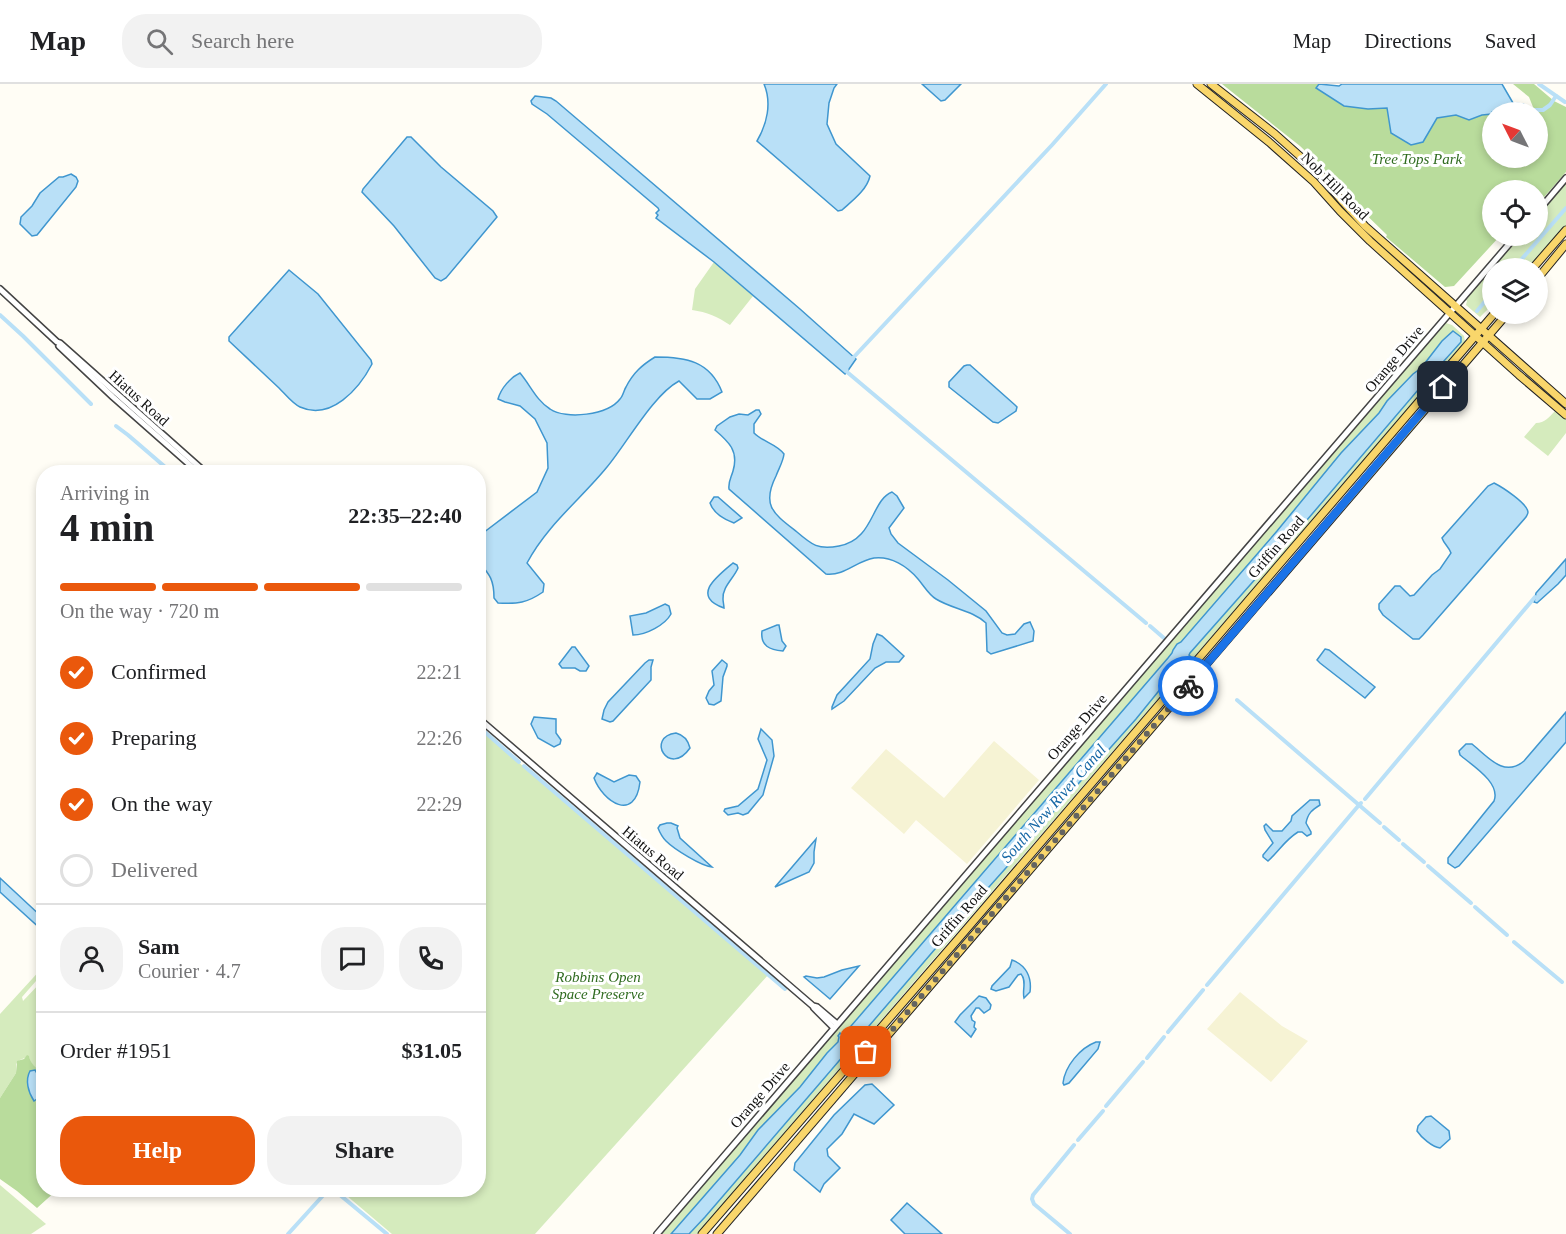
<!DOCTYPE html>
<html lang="en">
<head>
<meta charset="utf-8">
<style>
  body { margin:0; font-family:Georgia,serif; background:#f2f2f2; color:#202124; height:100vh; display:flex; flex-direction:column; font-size:22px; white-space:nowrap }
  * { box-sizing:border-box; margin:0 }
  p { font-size:20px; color:#757577 }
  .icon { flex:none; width:33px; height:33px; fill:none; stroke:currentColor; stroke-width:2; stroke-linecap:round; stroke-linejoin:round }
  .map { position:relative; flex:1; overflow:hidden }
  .side { position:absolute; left:36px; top:381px; width:450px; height:732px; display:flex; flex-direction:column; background:#fff; border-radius:24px; box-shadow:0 3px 9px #0003 }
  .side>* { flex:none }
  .needle { width:39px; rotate:312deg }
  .fabs { position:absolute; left:1482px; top:18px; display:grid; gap:12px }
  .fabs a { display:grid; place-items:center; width:66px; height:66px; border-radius:50%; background:#fff; box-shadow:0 3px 9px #0003; font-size:30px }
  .pin { position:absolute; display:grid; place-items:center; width:51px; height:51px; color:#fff; margin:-26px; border-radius:12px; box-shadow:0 3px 9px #0006 }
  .courier { position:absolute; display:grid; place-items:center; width:60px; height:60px; margin:-30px; border:4px solid #1a73e8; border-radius:50%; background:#fff; color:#222; box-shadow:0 2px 8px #0007 }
  .headline em { font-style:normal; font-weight:700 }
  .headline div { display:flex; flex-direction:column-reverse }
  .headline { display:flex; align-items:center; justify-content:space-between; height:102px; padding:0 24px }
  h1 { font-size:39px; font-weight:700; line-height:45px }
  .bar { display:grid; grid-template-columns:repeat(4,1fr); gap:9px 6px; align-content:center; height:72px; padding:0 24px }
  .bar i { height:8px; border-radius:4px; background:#e0e0e0 }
  .bar .selected { background:#ea580c }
  .bar p { grid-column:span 4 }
  .line { display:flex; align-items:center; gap:15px; padding:0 24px; border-top:2px solid #e0e0e0 }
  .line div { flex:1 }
  .round { display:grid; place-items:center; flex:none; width:63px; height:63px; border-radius:24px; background:#f2f2f2 }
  ol { padding:0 24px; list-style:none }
  li { display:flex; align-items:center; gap:18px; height:66px }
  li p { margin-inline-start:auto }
  li .icon { padding:6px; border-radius:50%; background:#ea580c; color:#fff; stroke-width:4 }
  li:last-child { color:#757577 }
  li i { width:33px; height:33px; border:3px solid #e0e0e0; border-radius:50% }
  .button { display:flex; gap:12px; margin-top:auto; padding:12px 24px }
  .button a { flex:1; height:69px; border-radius:24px; background:#ea580c; color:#fff; font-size:24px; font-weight:700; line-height:69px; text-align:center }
  .button a+a { background:#f2f2f2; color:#202124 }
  header { display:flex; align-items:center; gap:36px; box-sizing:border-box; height:84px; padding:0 30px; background:#fff; border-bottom:2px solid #e0e0e0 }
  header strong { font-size:28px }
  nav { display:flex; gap:33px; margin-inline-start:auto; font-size:21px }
  .search { width:420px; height:54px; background:#f2f2f2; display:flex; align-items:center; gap:15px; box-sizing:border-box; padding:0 21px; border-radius:24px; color:#757577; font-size:22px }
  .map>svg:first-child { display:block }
  .farmland { fill:#f6f3d4 }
  .green { fill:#d5ebbd }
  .forest { fill:#b9dc9c }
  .water { fill:#b9e0f7; stroke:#3f96cf; stroke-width:1.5 }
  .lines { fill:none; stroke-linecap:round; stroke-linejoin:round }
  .canal { stroke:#b9e0f7; stroke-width:4 }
  .minor-casing { stroke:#444; stroke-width:8 }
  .major-casing { stroke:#222; stroke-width:9 }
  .minor { stroke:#fff; stroke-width:5 }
  .major { stroke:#f9d66b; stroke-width:7 }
  .done { stroke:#646461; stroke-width:6; stroke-dasharray:0 10.8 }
  .route { stroke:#1a73e8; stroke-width:8 }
  .labels { text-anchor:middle; stroke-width:6; stroke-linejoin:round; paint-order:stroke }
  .park-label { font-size:15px; font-style:italic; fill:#2f6b1f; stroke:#fff }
  .street-label { font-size:15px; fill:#111; stroke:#fff }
  .water-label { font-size:16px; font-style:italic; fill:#1768a6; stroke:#fff }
</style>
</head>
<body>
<header>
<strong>Map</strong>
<div class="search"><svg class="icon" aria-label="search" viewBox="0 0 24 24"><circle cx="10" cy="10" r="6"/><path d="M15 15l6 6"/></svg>Search here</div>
<nav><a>Map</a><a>Directions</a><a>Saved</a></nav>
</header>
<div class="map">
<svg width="1566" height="1150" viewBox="0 0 1566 1150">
  <rect width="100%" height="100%" fill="#fffdf5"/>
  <g class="farmland">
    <path d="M994,657l45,39 -72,84 -51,-44 -12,14 -53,-46 35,-39 58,49z"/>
    <path d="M1240,908l42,34 26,15 -37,41 -64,-53z"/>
  </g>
  <g class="green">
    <path d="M1566,98v43l-38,43h-36v37l-12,12 -14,-12 1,-4 -2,-2 54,-63h19v-21z"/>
    <path d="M714,178l39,34 -23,29c-12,-8 -23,-13 -38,-15l3,-21z"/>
    <path d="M1446,239l6,2 12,11 1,6 -4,5 -764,887h-38l737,-856z"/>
    <path d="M1555,327l11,9v13l-18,23 -24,-19 12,-14c9,0 13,-6 19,-12z"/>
    <path d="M479,645l290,245 -234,260h-143l-52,-44h138z"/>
    <path d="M43,883v6l-21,24 1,4 20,-21c0,11 4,28 -5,35l5,5v49l-4,1c-5,-4 -10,-8 -10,-14l-9,4 -4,4v9l-16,25v-84z"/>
    <path d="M0,1101l46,39 -15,10h-31z"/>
  </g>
  <g class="forest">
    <path d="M1222,0h97l-2,3 27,19 24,3 19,-1 36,34 14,-24 19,-3 13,5 13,-5 10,-1v44h46v-46h-3l-6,-15 -16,-13h21l20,17 12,6v65l-28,32v-14h-46v46h8l-46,50 -9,1 -59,-50 1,-2 -34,-33 -24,-28 -29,-28z"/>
    <path d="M27,971l2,1c1,6 5,10 10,14l4,-1 1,121h13l-20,18 -20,-17 -17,-12v-81l16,-25 1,-12 7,-2z"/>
  </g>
  <g class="water">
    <path d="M764,0h73l-3,4 -5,15 -2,21 9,20 34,32c-3,14 -18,25 -28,34l-4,1 -81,-70c10,-17 15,-38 7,-57z"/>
    <path d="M922,0h39l-16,16 -4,1z"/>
    <path d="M1319,0l20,2 3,-2h160l11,19 10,1 12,6v2h-43v2l-10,1 -13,5 -13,-5 -19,3 -14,24 -12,3 -20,-12 -4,-25 -19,1 -24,-3 -28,-18z"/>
    <path d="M535,12l16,2 5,3 244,208 56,50 -9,13 -2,2 -131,-112 -58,-44 2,-3 -2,-2 3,-3 -1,-2 -111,-94 -15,-10 -1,-3z"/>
    <path d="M407,53h4l30,30 52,44 4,6 -51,61 -5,3 -6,-3 -41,-52 -32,-34 1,-3z"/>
    <path d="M71,90l5,3 2,4 -2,6 -39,48 -5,1 -12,-12 1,-7 11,-11 8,-13 19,-16h4z"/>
    <path d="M289,186l29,24 53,66 1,4c-13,25 -41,57 -72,43 -7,-3 -15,-13 -21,-19 -16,-15 -33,-31 -50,-47v-4z"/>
    <path d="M1453,247l8,6v5l-26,29 -4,-4 -1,1 -5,-5 17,-22z"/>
    <path d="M655,273c31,0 55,4 67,35l-12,7h-13l-18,-18c-26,14 -52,62 -72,86 -26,32 -60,58 -80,96l17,21 -1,8c-16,11 -25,12 -45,11l-4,-5c0,-18 -4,-23 -15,-36v-26l58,-44 11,-24 -1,-25 -12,-24 -15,-13 -15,-4 -7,-3c3,-11 13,-22 22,-26 11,13 16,27 30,36 16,11 58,6 70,-10 3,-3 4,-9 6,-12 7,-14 16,-22 29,-30z"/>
    <path d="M967,281h3l45,40 2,2 -1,4 -18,12 -5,-1 -44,-35v-5l15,-16z"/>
    <path d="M1420,285l10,7 -135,158 -105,119 -1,2 3,3 -5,7 -3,-3 -5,4 -43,53 -82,92 -9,13 -73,82 -267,311 -16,17h-18l69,-79 18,-25 42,-43 27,-34 11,-11 1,-5 -1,-1 2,-3 2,2 3,-2 323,-375 4,-5 1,-3 4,-6 4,-2 96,-111 64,-78 38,-40 8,-12 26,-27z"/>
    <path d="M756,326h3l2,4 -7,10v9c9,9 23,11 30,21 -1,8 -5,14 -8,22 -15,30 -2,38 21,56 15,13 21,18 42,14 35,-6 32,-46 53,-54l5,4 7,12 -15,20 2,6 7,9 50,37 38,31 16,22 5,2 8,-1 9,-10 6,-2 4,9 -1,10 -42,13 -4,-3 -1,-28c-14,-13 -34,-14 -50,-24 -7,-4 -12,-13 -18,-20 -11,-13 -27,-23 -44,-21 -18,3 -29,18 -48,16l-97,-85c-1,-7 2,-11 4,-18 6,-20 -4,-29 -18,-41l2,-4 13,-9 9,-3 9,1z"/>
    <path d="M1494,399c8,4 33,20 34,29 0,2 -1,3 -2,5l-103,118 -4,4h-6l-30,-24 -4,-6v-5l16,-18h5l10,10 4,-1 18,-20 8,-6 11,-16c-2,-6 -7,-9 -9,-15l46,-52z"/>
    <path d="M714,413h4l24,21 -8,5c-10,-4 -20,-9 -24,-20z"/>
    <path d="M1566,475v16l-8,9 -21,19 -3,-1 2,-9z"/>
    <path d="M733,479l4,2 1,3c-4,10 -16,19 -15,31 0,3 1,6 1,9 -33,-12 -8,-31 9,-45z"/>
    <path d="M665,520l4,2 2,8c-6,11 -25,21 -38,21l-3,-19 16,-3z"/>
    <path d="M777,541h2l3,16 4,5 -3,5c-13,-1 -23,-5 -21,-20z"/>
    <path d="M877,550l5,2 22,20 -5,6h-13l-11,6 -31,33 -12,8v-2l5,-12 33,-36 3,-15z"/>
    <path d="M572,563h3l14,19 -3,5h-6l-5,-3h-13l-3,-4z"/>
    <path d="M1325,565l4,1 46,37 -10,11 -45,-35 -3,-3z"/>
    <path d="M649,576h4l-2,7v13l-38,41 -3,1 -8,-3 2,-9 4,-8 37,-39z"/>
    <path d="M722,576l5,4v2l-4,11 -2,24 -7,4 -5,-1 -3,-6 3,-7 5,-6 -2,-14z"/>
    <path d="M1566,628v30l-107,124 -4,2 -7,-5v-5l46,-57c7,-18 -21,-35 -34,-46l-1,-4 7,-7h6c16,13 32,34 52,17z"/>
    <path d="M534,633l22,2v14l5,7 -1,4 -6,3 -16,-9 -7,-14z"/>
    <path d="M761,645l11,11 2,16 -10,35 -1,4 -15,18 -5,2 -5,-2 -10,2 -4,-4 1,-2 13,-3 20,-17 9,-29 -9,-21z"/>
    <path d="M676,649c8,2 12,7 14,15 -21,30 -45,-11 -14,-15z"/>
    <path d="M597,689l17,9 15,-7 7,1 4,6c-5,41 -37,20 -46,-4z"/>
    <path d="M1310,716h9l1,5c-8,5 -12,8 -14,18l5,9v2l-4,2 -5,-4h-4c-13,8 -19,19 -30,29l-5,-4v-2l10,-12 -8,-13 -1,-4 2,-2 7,7h9l9,-10 1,-5z"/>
    <path d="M667,739h4l7,3 -1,2 3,10 32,29c-11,-1 -38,-18 -46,-26 -4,-4 -6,-8 -8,-13l2,-3z"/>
    <path d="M816,755l-2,13v11l-5,9 -34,15z"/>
    <path d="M0,794l43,40v13l-43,-39z"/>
    <path d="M1012,876c14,5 20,17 18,32l-6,6c-2,-8 3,-17 -3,-24l-3,1 -9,12 -13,4 -5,-2 1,-3 18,-19z"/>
    <path d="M859,882l-29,33 -26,-22 2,-1 11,2 7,-1 18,-7z"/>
    <path d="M979,912l7,2 5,7 -1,4 -6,4 -5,-5h-3l-5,8 1,4 3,2 -1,5 2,2 -5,8 -16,-15 5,-7z"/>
    <path d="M1096,958h4l-2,7 -29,34 -5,2 -1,-2c2,-17 17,-35 33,-41z"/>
    <path d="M35,986l8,13 1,11 -10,7c-6,-9 -9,-21 -4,-30z"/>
    <path d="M872,1000l22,21 -20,19 -20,-10 -12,20 -15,15 1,7 12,12 -16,16 -4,8 -26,-22 1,-7 39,-48 31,-30z"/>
    <path d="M1431,1032l18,15 1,8 -10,9c-8,-1 -19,-11 -23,-17l1,-5 8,-9z"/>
    <path d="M907,1119l35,31h-37l-14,-14z"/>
  </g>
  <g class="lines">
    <g class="canal">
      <path d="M1539,0l26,18"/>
      <path d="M1535,26h8l7,-5 6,-9"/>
      <path d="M1514,184l52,-60"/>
      <path d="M1477,227l15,-18"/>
      <path d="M0,231l23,21 68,68"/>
      <path d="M852,275l200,-214 54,-61"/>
      <path d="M846,284l1,4 299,251"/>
      <path d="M116,342l12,9 43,37"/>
      <path d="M1150,542l15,13"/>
      <path d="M478,642l41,36"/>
      <path d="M524,682l261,223"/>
      <path d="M1365,715l170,-202"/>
      <path d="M1361,719l-2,2 21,18"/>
      <path d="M1384,743l15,13"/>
      <path d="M1403,760l21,18"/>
      <path d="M1428,782l43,37"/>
      <path d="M1475,823l32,28"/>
      <path d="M1514,858l48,40"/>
      <path d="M1207,901l152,-180 -122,-105"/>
      <path d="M1168,948l35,-42"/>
      <path d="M1147,974l17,-21"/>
      <path d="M1106,1022l37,-44"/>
      <path d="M1078,1056l25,-29"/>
      <path d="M334,1106l53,44"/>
      <path d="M288,1150l40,-44"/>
      <path d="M1070,1150l-36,-30 -2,-5 1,-4 41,-50"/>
    </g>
    <defs>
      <g id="minor">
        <path d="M1538,127l28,-33"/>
        <path d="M0,205l57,53 3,1 145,129"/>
        <path d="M59,262l54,51 85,75"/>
        <path d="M478,634l335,288 4,1 20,17"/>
        <path d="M814,924l20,20"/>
        <path d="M657,1150l859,-998"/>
      </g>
      <g id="major">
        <path d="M1197,0l72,58 45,40 26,29 30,30 149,134 47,40"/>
        <path d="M1211,0l64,50 45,40 23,28 22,24 201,178"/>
        <path d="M1533,184l33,-38"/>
        <path d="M1538,194l28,-34"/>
        <path d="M702,1150l256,-295 536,-625"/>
        <path d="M717,1150l790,-920"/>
      </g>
    </defs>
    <use href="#minor" class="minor-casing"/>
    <use href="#major" class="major-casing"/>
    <use href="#minor" class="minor"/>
    <use href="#major" class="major"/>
  </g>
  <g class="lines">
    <path class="done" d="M866,968l3,5 319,-371"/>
    <path class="route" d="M1188,602l255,-299"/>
  </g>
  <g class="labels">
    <g class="park-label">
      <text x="1417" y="80">Tree Tops Park</text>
      <text x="598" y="898">Robbins Open<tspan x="598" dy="17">Space Preserve</tspan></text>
    </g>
    <g class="street-label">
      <text transform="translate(1335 102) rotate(45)" y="5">Nob Hill Road</text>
      <text transform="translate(1394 275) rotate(-50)" y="5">Orange Drive</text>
      <text transform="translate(139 314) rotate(42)" y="5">Hiatus Road</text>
      <text transform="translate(1276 463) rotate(-49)" y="5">Griffin Road</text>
      <text transform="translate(1077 643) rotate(-49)" y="5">Orange Drive</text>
      <text transform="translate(653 769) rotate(40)" y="5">Hiatus Road</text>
      <text transform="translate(959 832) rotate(-49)" y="5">Griffin Road</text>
      <text transform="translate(760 1011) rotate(-49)" y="5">Orange Drive</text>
    </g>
    <g class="water-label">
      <text transform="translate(1053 719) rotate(-49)" y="6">South New River Canal</text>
    </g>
  </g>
</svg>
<div class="fabs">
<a><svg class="needle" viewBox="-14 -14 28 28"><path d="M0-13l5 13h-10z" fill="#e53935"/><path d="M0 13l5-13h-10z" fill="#757577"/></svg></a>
<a><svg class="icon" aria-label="locate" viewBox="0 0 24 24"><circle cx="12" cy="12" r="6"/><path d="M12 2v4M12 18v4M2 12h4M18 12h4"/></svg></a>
<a><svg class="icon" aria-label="layers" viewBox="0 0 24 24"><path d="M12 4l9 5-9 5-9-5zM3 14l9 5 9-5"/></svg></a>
</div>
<div class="pin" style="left:866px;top:968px;background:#ea580c"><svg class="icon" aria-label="bag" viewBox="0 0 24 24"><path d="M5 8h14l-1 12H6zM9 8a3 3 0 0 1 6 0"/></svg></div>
<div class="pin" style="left:1443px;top:303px;background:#1f2937"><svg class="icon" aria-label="home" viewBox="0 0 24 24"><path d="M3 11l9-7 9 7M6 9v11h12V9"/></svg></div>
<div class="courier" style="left:1188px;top:602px"><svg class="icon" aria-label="bike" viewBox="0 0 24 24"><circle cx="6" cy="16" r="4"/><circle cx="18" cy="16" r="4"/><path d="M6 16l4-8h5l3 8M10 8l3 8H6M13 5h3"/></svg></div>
<section class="side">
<div class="headline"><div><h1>4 min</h1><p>Arriving in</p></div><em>22:35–22:40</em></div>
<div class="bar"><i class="selected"></i><i class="selected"></i><i class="selected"></i><i></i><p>On the way · 720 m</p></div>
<ol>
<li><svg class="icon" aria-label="check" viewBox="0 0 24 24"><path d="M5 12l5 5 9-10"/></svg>Confirmed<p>22:21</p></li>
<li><svg class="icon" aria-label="check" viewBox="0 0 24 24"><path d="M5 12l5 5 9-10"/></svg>Preparing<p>22:26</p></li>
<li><svg class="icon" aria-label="check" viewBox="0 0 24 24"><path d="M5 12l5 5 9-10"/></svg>On the way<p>22:29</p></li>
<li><i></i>Delivered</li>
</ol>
<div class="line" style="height:108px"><a class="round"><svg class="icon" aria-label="person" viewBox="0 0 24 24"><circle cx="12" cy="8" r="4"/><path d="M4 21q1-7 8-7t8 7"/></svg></a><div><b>Sam</b><p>Courier · 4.7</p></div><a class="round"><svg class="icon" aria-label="chat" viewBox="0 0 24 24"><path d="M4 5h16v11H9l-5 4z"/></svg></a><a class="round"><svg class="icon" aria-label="phone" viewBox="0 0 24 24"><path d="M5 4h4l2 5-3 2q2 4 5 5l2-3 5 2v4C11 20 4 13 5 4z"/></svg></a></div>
<div class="line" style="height:78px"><div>Order #1951</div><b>$31.05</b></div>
<div class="button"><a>Help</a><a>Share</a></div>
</section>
</div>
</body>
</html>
